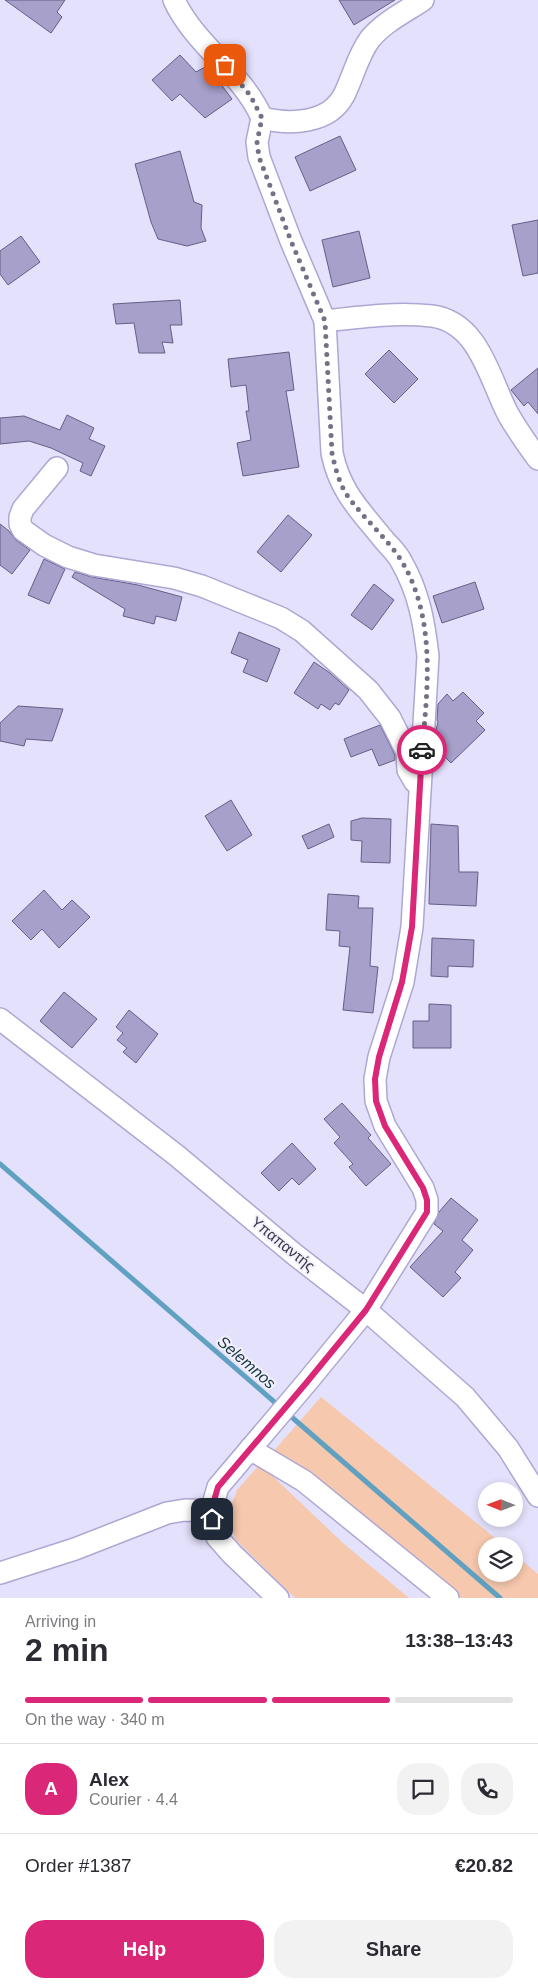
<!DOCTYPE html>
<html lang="en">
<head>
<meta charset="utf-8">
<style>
  body { margin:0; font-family:Arial,sans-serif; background:#f2f2f3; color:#2b2b33; height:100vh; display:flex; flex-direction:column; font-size:19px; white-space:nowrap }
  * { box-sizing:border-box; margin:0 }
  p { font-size:16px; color:#7c7c81 }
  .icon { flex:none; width:28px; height:28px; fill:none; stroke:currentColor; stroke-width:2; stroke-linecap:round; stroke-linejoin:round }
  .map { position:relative; height:1598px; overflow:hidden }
  .drawer { display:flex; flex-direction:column; background:#fff; flex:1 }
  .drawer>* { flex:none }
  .needle { width:32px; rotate:271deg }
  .fabs { position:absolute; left:478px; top:1482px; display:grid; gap:10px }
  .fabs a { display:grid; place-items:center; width:45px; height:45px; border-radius:50%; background:#fff; box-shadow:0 2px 8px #0003; font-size:25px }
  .pin { position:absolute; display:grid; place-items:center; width:42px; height:42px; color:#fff; margin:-21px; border-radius:10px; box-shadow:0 2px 8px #0006 }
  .courier { position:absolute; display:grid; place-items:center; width:50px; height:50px; margin:-25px; border:4px solid #db2777; border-radius:50%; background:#fff; color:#222; box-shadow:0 1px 6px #0007 }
  .summary em { font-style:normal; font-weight:700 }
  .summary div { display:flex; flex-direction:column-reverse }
  .summary { display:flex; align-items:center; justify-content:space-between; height:85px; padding:0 25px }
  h1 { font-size:32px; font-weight:700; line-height:38px }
  .bar { display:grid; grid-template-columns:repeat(4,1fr); gap:8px 5px; align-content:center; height:60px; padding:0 25px }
  .bar i { height:6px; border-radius:4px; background:#e1e1e2 }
  .bar .active { background:#db2777 }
  .bar p { grid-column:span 4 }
  .line { display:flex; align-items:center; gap:12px; padding:0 25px; border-top:1px solid #e1e1e2 }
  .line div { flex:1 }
  .round { display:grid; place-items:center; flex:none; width:52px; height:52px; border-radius:20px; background:#f2f2f3 }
  .cta { display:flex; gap:10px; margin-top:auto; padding:10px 25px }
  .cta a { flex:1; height:58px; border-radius:20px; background:#db2777; color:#fff; font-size:20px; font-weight:700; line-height:58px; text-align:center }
  .cta a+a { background:#f2f2f3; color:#2b2b33 }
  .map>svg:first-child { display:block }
  .green { fill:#f6c8ad }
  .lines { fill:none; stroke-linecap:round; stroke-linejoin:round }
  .stream { stroke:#60a1c2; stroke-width:5 }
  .building { fill:#a7a0cb; stroke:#655e86 }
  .minor-casing { stroke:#aea7d3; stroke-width:24 }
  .minor { stroke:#fff; stroke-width:21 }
  .done { stroke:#737186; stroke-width:5; stroke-dasharray:0 9 }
  .route { stroke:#db2777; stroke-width:6 }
  .labels { text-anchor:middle; stroke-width:4; stroke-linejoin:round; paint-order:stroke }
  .street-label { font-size:15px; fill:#363446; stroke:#f2f0fa }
  .water-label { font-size:16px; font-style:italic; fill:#163443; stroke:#f2f0fa }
</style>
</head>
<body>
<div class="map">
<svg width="538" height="1598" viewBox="0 0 538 1598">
  <rect width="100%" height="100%" fill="#e4e1fc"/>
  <g class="green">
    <path d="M321,1397l184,149h-19v28h28v-20l24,20v24h-80l-187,-144z"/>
    <path d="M260,1464l83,79 66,55h-114l-59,-58 -9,-24 10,-26z"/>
  </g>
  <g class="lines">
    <g class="stream">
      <path d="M0,1164l279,242"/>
      <path d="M287,1413l213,185"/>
    </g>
  </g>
  <g class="building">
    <path d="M5,0h60l-8,12 5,5 -11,16z"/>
    <path d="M339,0h56l-41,25z"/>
    <path d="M180,55l16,17 11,-6 25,33 -27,19 -25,-24 -8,7 -20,-21z"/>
    <path d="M340,136l16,34 -46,21 -15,-34z"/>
    <path d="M180,151l14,51 8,3 -1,23 5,13 -19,5 -29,-7 -7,-17 -16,-58z"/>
    <path d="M538,220v53l-15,3 -11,-51z"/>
    <path d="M359,231l11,47 -37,9 -11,-47z"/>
    <path d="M21,236l19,26 -32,23 -8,-11v-23z"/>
    <path d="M180,300l2,25h-12l3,18 -11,-1 3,11h-26l-5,-30 -18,1 -3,-20z"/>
    <path d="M389,350l29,29 -24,24 -29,-29z"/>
    <path d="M289,352l5,38 -8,1 13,76 -56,9 -6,-33 14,-3 -5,-29h3l-3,-26 -15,2 -3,-28z"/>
    <path d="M538,368v46l-10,-12 -4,4 -13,-16z"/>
    <path d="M67,415l27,13 -5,11 16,7 -14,30 -11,-5 3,-8 -32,-15 -22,-7 -29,3v-26l24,-2 36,14z"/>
    <path d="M288,515l24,20 -31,37 -24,-20z"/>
    <path d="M0,524l9,7 7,9 14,10 -18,24 -12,-9z"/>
    <path d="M44,559l21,10 -16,35 -21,-9z"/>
    <path d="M75,572l17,5 46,8 44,12 -6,24 -20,-5 -2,8 -31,-8 2,-7 -53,-32z"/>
    <path d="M475,582l9,27 -42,14 -9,-27z"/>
    <path d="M374,584l20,16 -22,30 -21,-15z"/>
    <path d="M239,632l41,17 -13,33 -24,-10 5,-12 -17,-7z"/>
    <path d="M314,662l16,11 19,17 -10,15 -4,-2 -5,7 -9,-6 -3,5 -24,-16z"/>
    <path d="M463,692l21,21 -8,8 9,9 -34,33 -16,-16 1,-7 5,-5 -5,-5 2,-8 -1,-2 1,-16 9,-10 6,7z"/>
    <path d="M18,706l45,3 -11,32 -26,-2 -2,7 -24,-5v-18z"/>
    <path d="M380,725l15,30v5l-16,6 -7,-17 -21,8 -7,-18z"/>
    <path d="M231,800l21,35 -25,16 -22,-35z"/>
    <path d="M362,818l29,1 -1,44 -29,-1 1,-21 -11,-1v-19z"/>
    <path d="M329,824l5,13 -26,12 -6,-13z"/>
    <path d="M431,824l27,2 1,46h19l-2,34 -47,-2z"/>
    <path d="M44,890l18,20 10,-10 18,17 -31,31 -17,-19 -11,11 -19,-19z"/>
    <path d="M328,894l31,2 -1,12h15l-3,58 8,1 -5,46 -30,-3 7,-63 -11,-1 1,-15 -14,-1z"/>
    <path d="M432,938l42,2 -1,27 -25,-1v11l-17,-1z"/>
    <path d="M64,992l33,27 -25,29 -32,-27z"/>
    <path d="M429,1004l22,1v43h-38v-27h16z"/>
    <path d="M129,1010l29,24 -22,29 -13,-11 4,-4 -10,-8 6,-7 -7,-6z"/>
    <path d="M342,1103l29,32 -3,3 23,26 -25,22 -17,-19 4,-3 -19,-21 6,-6 -16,-18z"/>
    <path d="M292,1143l24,26 -17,16 -7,-7 -13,13 -18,-18z"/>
    <path d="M451,1198l27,22 -16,20 11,10 -18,22 6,6 -18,19 -33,-30 33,-36 -9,-7 5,-12z"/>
  </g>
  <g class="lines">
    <defs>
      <g id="minor">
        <path d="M174,0c20,44 68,72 88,118"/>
        <path d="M262,118l-5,24 2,15 32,84 34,80 7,132c8,39 28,57 52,87 6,7 13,13 17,21 18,31 23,61 27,95l-16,271 -9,55 -24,75 -4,22 1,22 9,25 38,62 4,12v12l-61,98 -59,72 -89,105 -7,24 6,26 15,17 46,44"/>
        <path d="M262,118c28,7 67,6 82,-23 9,-18 14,-40 26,-56 14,-17 35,-27 53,-39"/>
        <path d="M325,321c35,-4 71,-9 107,-5 47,6 58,64 76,98 9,16 19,30 30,45"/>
        <path d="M57,468l-34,41 -3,8v7l3,6 21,15 24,12 26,8 80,13 28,8 79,32 21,13 66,59 22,28 17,34 1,18 7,12"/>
        <path d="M0,1019l176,136 118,99 72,56 99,87 43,51 30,48"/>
        <path d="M250,1449l54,32 144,117"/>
        <path d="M0,1573l75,-24 92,-36 18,-3 26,1"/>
      </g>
    </defs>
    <use href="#minor" class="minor-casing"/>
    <use href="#minor" class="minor"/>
  </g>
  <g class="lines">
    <path class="done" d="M225,65l25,30 12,23 -5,24 2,15 32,84 34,80 7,132c3,14 7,30 15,42 16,23 39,42 54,65 35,57 27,127 21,190"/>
    <path class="route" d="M212,1519l-1,-8 7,-24 89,-105 59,-72 61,-98v-12l-4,-12 -38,-62 -9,-25 -1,-22 4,-22 23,-75 10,-55 10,-177"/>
  </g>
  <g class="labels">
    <g class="street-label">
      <text transform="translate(283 1244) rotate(39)" y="5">Υπαπαντής</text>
    </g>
    <g class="water-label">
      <text transform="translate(247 1362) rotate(41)" y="6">Selemnos</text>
    </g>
  </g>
</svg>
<div class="fabs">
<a><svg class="needle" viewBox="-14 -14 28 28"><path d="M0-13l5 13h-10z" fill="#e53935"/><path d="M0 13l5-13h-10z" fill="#7c7c81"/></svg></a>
<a><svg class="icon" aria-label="layers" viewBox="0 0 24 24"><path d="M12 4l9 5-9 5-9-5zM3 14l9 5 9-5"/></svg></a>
</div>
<div class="pin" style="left:225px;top:65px;background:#ea580c"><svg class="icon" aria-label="bag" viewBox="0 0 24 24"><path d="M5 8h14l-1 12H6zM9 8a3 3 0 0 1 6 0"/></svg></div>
<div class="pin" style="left:212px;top:1519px;background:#1f2937"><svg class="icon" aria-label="home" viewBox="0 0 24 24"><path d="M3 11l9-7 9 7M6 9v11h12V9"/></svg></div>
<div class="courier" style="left:422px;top:750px"><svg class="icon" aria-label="car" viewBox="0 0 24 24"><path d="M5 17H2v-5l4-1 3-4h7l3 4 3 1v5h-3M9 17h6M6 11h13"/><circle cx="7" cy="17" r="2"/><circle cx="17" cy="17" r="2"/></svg></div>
</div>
<section class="drawer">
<div class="summary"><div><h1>2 min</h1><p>Arriving in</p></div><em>13:38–13:43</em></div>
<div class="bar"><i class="active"></i><i class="active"></i><i class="active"></i><i></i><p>On the way · 340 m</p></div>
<div class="line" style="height:90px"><b class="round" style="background:#db2777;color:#fff">A</b><div><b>Alex</b><p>Courier · 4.4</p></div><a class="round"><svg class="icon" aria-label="chat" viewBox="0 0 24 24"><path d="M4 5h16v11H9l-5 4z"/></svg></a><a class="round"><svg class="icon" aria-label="phone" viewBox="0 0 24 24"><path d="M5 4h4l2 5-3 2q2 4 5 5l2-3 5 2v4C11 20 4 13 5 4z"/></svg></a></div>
<div class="line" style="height:65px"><div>Order #1387</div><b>€20.82</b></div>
<div class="cta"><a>Help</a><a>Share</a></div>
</section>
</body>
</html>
